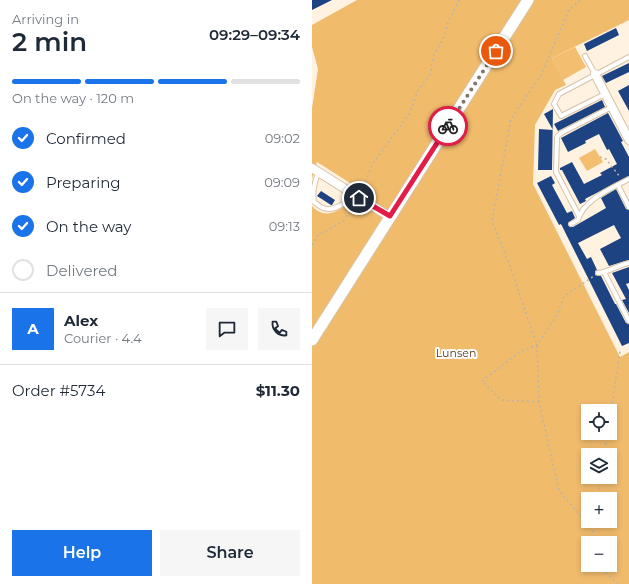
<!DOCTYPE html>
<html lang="en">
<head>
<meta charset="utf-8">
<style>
  body { margin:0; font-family:Montserrat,sans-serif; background:#f6f6f7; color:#1f2937; height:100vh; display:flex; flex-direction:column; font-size:15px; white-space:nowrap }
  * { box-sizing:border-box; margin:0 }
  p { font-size:13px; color:#747a83 }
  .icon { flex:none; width:22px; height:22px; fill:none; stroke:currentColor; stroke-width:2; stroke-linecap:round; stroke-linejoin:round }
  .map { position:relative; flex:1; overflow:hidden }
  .details { display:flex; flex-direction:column; background:#fff; width:312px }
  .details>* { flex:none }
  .tools { position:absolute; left:269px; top:404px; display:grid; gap:8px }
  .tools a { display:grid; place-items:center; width:36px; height:36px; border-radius:0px; background:#fff; box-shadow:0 2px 6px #0003; font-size:20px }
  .pin { position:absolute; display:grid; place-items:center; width:34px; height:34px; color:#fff; margin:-17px; border:2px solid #fff; border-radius:50%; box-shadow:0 1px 4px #0007 }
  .courier { position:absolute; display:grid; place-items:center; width:40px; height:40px; margin:-20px; border:3px solid #e11d48; border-radius:50%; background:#fff; color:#222; box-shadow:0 1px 5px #0007 }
  .headline em { font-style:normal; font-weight:600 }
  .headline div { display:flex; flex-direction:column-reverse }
  .headline { display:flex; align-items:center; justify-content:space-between; height:68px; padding:0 12px }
  h1 { font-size:26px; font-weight:600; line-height:30px }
  .bar { display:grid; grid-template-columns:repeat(4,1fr); gap:6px 4px; align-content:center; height:48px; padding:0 12px }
  .bar i { height:5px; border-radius:3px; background:#e0e1e3 }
  .bar .current { background:#1a73e8 }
  .bar p { grid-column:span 4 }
  .line { display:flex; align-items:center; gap:10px; padding:0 12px; border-top:1px solid #e0e1e3 }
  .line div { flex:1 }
  .round { display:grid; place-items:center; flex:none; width:42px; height:42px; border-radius:0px; background:#f6f6f7 }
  ol { padding:0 12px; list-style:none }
  li { display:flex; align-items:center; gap:12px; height:44px }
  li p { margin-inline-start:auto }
  li .icon { padding:4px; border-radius:50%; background:#1a73e8; color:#fff; stroke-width:4 }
  li:last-child { color:#747a83 }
  li i { width:22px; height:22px; border:2px solid #e0e1e3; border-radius:50% }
  .button { display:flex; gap:8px; margin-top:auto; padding:8px 12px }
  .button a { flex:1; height:46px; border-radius:0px; background:#1a73e8; color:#fff; font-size:16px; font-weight:600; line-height:46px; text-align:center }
  .button a+a { background:#f6f6f7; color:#1f2937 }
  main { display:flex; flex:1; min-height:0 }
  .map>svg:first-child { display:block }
  .green { fill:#f3be6f }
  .forest { fill:#f1bb6c; fill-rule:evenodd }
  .building { fill:#1d4382 }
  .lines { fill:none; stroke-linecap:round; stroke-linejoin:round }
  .lane-casing { stroke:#d7c2a6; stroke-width:6 }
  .street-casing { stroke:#d7c2a6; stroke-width:10 }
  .secondary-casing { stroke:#d7c2a6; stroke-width:13 }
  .path { stroke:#bfb3a4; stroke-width:1.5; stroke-dasharray:2 3; stroke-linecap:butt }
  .lane { stroke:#fff; stroke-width:4 }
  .street { stroke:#fff; stroke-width:8 }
  .secondary { stroke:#fff; stroke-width:11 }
  .done { stroke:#807669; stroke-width:4; stroke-dasharray:0 7.2 }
  .route { stroke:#e11d48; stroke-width:5 }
  .labels { text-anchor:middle; stroke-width:4; stroke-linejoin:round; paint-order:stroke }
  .park-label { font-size:11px; fill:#523b1a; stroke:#fff }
</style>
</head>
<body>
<main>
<section class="details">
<div class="headline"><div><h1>2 min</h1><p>Arriving in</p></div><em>09:29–09:34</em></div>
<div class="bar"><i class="current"></i><i class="current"></i><i class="current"></i><i></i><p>On the way · 120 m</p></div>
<ol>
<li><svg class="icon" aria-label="check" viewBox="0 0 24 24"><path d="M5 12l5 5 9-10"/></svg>Confirmed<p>09:02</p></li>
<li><svg class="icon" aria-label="check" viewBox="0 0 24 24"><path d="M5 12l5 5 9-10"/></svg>Preparing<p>09:09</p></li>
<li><svg class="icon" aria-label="check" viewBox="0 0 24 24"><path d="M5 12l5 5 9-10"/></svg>On the way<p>09:13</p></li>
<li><i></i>Delivered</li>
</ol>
<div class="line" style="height:72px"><b class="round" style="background:#1a73e8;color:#fff">A</b><div><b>Alex</b><p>Courier · 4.4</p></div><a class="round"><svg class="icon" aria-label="chat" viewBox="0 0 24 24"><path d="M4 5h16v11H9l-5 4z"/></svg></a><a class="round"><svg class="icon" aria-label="phone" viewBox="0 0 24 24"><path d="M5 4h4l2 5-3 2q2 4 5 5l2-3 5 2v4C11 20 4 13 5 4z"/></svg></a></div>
<div class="line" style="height:52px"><div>Order #5734</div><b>$11.30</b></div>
<div class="button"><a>Help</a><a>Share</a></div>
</section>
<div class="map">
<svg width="317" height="584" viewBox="0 0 317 584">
  <rect width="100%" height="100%" fill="#fff2e1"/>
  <g class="green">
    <path d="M263,47l11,20 -23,13 -11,-22z"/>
    <path d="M283,149l8,13 -16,9 -8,-13z"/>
  </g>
  <path class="forest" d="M45,0h272v20l-77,38 14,27 -11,5 -20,35 -2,59 87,173 9,-5v232h-317v-378c17,19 37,-3 49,-16l-44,-28 -5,17v-71l6,-39 -6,-22v-22zM276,411h22v22h-22zM276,455h22v22h-22zM276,499h22v22h-22zM276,543h22v22h-22z"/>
  <g class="building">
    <path d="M0,0h20l-20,10z"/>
    <path d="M304,28l3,7 -32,16 -3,-7z"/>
    <path d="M317,63v9l-23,11 -4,-7z"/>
    <path d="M317,85v26l-11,-20z"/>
    <path d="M290,100l3,7 -47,24 -4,-7z"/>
    <path d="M241,109l-1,61h-14l1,-41 14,1 -9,-16z"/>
    <path d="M296,113l15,28 -2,1 8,15v19l-44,23 1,2 -6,3 -18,-34h-2v-2l12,-6 12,22 18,-9 -2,-2 17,-9 -8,-15 -2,1 -8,-16 -14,7 1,2 -18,9 -7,-14z"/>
    <path d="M239,176l4,7 -3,2 15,28 5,-2 3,7 -7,5v2l2,2h3l33,-19 -5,-10 15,-9 10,20 3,1v50l-20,6 -9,-17 21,-11 -7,-13 -36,18 9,16 4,-2 6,13 -2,1v4l6,1 14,28h1l10,19 3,1v19l-7,3 -61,-122 -2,1 -22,-42z"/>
    <path d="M9,191l14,9 -3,5h-1l-14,-9z"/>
    <path d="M317,267v16l-3,1 3,6v23l-7,-13 4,-1 -14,-26z"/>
  </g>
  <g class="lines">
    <defs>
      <g id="lane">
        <path d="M273,56l10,18"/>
        <path d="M293,94l-44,22 -7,-12 5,-10 70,-37"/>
        <path d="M7,172c-5,10 -7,19 -5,30 3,2 6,5 9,6 10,4 25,-6 32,-13"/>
        <path d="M306,185l11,22"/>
        <path d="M267,216l-23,-44 1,-35 4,-4 51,-26"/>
        <path d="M259,224l7,-4c5,-20 34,-32 51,-41"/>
        <path d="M292,272l25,49"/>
        <path d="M286,273c11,-1 20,-8 31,-10"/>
      </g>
      <g id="street">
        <path d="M283,74l34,66"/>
        <path d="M0,168l78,49"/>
      </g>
      <path id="secondary" d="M0,340l216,-340"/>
    </defs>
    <use href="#lane" class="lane-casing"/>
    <use href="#street" class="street-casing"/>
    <use href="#secondary" class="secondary-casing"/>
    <g class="path">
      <path d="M268,0l-11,10 -28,65 -30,44 -19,102 19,48 26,76 2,57 20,89 33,37 3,15"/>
      <path d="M288,157l6,2 14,18"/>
      <path d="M50,191l10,-26 37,-51 9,-24 12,-15 3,-18 12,-22 3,-14 4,-6 7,-15"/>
      <path d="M0,245l7,-11 9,-4 15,-9 11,-16"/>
      <path d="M227,402l-38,-2 -19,-19 39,-30 16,-6 20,-30 7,-19 30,-20"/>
      <path d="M298,418l10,-67"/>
      <path d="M292,455l4,-22"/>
      <path d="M285,499l4,-22"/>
      <path d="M280,527l1,-6"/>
      <path d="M287,565l18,19"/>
    </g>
    <use href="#lane" class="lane"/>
    <use href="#street" class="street"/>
    <use href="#secondary" class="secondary"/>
  </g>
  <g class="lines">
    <path class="done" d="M136,126l48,-75"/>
    <path class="route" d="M47,198l31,18 58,-90"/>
  </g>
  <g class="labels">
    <g class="park-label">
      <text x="144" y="357">Lunsen</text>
    </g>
  </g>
</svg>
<div class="tools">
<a><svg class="icon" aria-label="locate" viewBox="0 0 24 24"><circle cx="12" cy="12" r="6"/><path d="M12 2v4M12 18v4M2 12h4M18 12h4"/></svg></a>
<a><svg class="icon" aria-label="layers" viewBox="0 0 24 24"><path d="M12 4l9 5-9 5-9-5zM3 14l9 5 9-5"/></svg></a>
<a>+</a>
<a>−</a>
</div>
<div class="pin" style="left:184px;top:51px;background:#ea580c"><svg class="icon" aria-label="bag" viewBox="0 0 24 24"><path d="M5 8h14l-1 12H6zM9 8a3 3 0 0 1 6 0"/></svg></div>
<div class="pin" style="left:47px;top:198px;background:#1f2937"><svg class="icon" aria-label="home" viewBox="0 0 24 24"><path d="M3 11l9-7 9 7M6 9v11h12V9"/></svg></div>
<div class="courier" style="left:136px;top:126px"><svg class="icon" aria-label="bike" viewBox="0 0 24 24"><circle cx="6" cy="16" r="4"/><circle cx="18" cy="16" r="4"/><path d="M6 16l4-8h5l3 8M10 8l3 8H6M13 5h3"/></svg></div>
</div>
</main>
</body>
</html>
